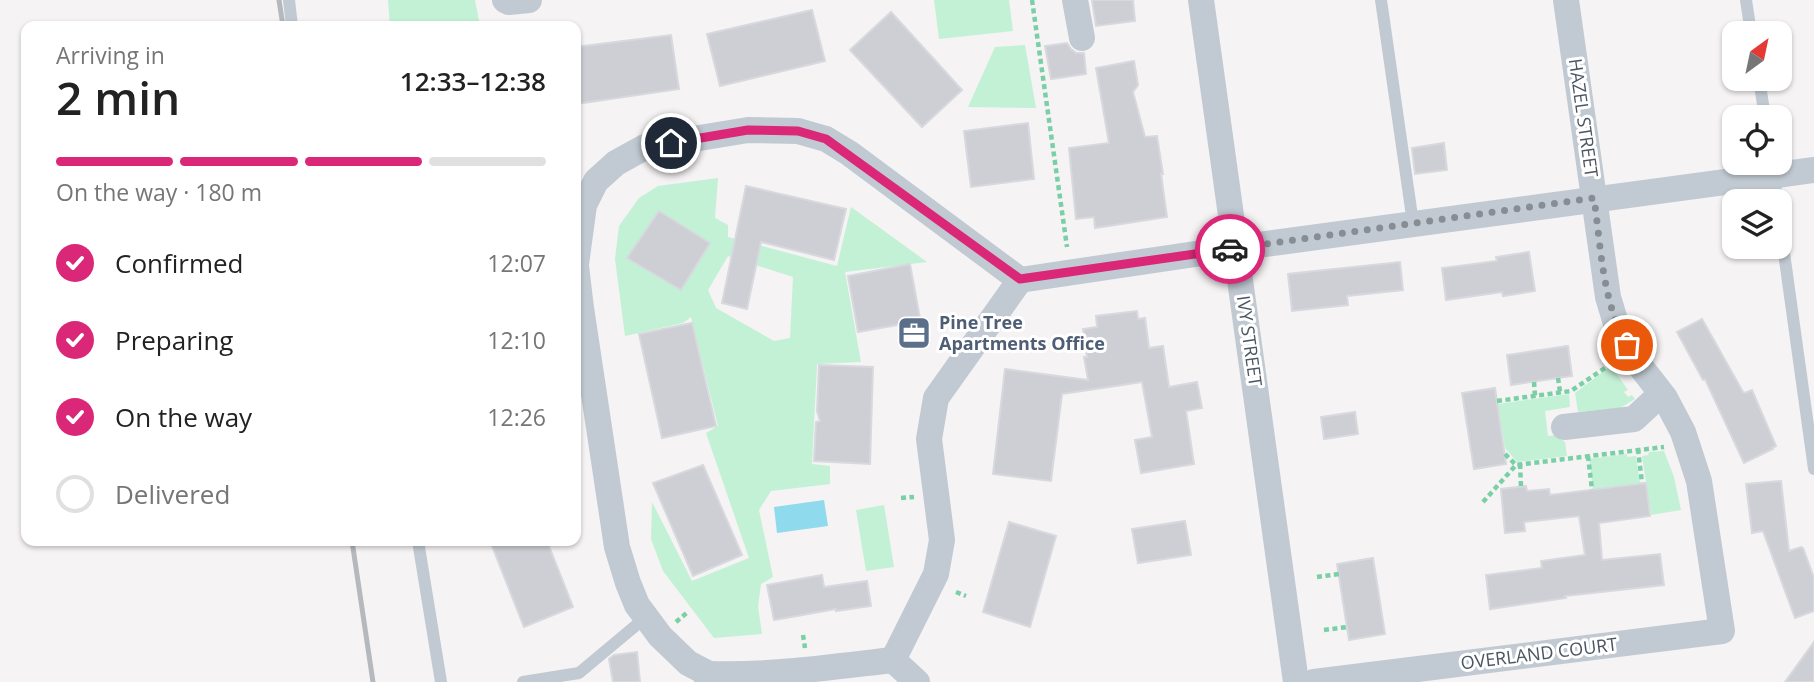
<!DOCTYPE html>
<html lang="en">
<head>
<meta charset="utf-8">
<style>
  body { margin:0; font-family:"Open Sans",sans-serif; background:#f6f6f6; color:#222; height:100vh; display:flex; flex-direction:column; font-size:26px; white-space:nowrap }
  * { box-sizing:border-box; margin:0 }
  p { font-size:23px; color:#767676 }
  .icon { flex:none; width:38px; height:38px; fill:none; stroke:currentColor; stroke-width:2; stroke-linecap:round; stroke-linejoin:round }
  .map { position:relative; flex:1; overflow:hidden }
  .panel { position:absolute; left:21px; top:21px; width:560px; height:525px; display:flex; flex-direction:column; background:#fff; border-radius:14px; box-shadow:0 2px 5px #0004 }
  .panel>* { flex:none }
  .needle { width:46px; rotate:33deg }
  .controls { position:absolute; left:1722px; top:21px; display:grid; gap:14px }
  .controls a { display:grid; place-items:center; width:70px; height:70px; border-radius:14px; background:#fff; box-shadow:0 2px 5px #0004; font-size:35px }
  .pin { position:absolute; display:grid; place-items:center; width:60px; height:60px; color:#fff; margin:-30px; border:4px solid #fff; border-radius:50%; box-shadow:0 2px 7px #0007 }
  .courier { position:absolute; display:grid; place-items:center; width:70px; height:70px; margin:-35px; border:5px solid #db2777; border-radius:50%; background:#fff; color:#222; box-shadow:0 2px 9px #0007 }
  .head em { font-style:normal; font-weight:600 }
  .head div { display:flex; flex-direction:column-reverse }
  .head { display:flex; align-items:center; justify-content:space-between; height:119px; padding:0 35px }
  h1 { font-size:46px; font-weight:600; line-height:52px }
  .bar { display:grid; grid-template-columns:repeat(4,1fr); gap:10px 7px; align-content:center; height:84px; padding:0 35px }
  .bar i { height:9px; border-radius:5px; background:#e0e0e0 }
  .bar .current { background:#db2777 }
  .bar p { grid-column:span 4 }
  ol { padding:0 35px; list-style:none }
  li { display:flex; align-items:center; gap:21px; height:77px }
  li p { margin-inline-start:auto }
  li .icon { padding:7px; border-radius:50%; background:#db2777; color:#fff; stroke-width:4 }
  li:last-child { color:#767676 }
  li i { width:38px; height:38px; border:4px solid #e0e0e0; border-radius:50% }
  .map>svg:first-child { display:block }
  .green { fill:#c3f1d5; fill-rule:evenodd }
  .water { fill:#90daee }
  .building { fill:#cdcfd5; stroke:#d7d9de; stroke-width:2 }
  .lines { fill:none; stroke-linecap:round; stroke-linejoin:round }
  .path { stroke:#7ad0a6; stroke-width:4.5; stroke-dasharray:5 3.5; stroke-linecap:butt }
  .service { stroke:#c1cad2; stroke-width:12 }
  .minor { stroke:#c1cad2; stroke-width:26 }
  .rail { stroke:#b5b8bd; stroke-width:5 }
  .done { stroke:#868d94; stroke-width:7; stroke-dasharray:0 12.6 }
  .route { stroke:#db2777; stroke-width:9 }
  .labels { text-anchor:middle; stroke-width:6; stroke-linejoin:round; paint-order:stroke }
  .street-label { font-size:18px; fill:#4a5661; stroke:#fff }
  .service-label { font-size:18px; font-weight:bold; fill:#4e5e75; stroke:#fff; text-anchor:start }
</style>
</head>
<body>
<div class="map">
<svg width="1814" height="682" viewBox="0 0 1814 682">
  <rect width="100%" height="100%" fill="#f5f3f3"/>
  <g class="green">
    <path d="M388,0h87l5,26h-90z"/>
    <path d="M934,0h75l4,31 -74,8z"/>
    <path d="M1025,45l11,63 -68,-1 27,-60z"/>
    <path d="M718,178l-3,40 13,7v12l109,29 14,-59 76,55 -82,10 16,90 -44,2 -5,100 18,2v18l-59,7 -12,19 14,67 -12,7 -3,23 4,27 -48,4 -51,-67 -12,-32 1,-37 40,79 57,-23 -43,-125 12,-7 -27,-109 -8,6 -58,13 -10,-77 4,-33 20,-28 19,-12zM659,211l51,32 -29,47 -53,-32zM728,256l65,21 -3,61 -16,3 -58,-33 -8,-18z"/>
    <path d="M1611,366l17,24 -4,2 4,5 4,-2 3,4 -15,9 -42,4 -3,-19z"/>
    <path d="M1569,394l1,13 -25,4 3,25 8,-1 9,7 2,14 -50,6 -12,-14 -7,-44z"/>
    <path d="M1664,451l10,26 7,33 -30,5 -9,-59 6,-1 1,-3z"/>
    <path d="M1627,454v3l9,-1 4,27 -47,6 -4,-30z"/>
    <path d="M884,505l10,62 -28,4 -10,-61z"/>
  </g>
  <path class="water" d="M824,500l4,26 -51,7 -3,-26z"/>
  <g class="building">
    <path d="M1092,0h41l2,21 -39,5z"/>
    <path d="M812,10l13,51 -105,25 -13,-52z"/>
    <path d="M891,12l71,78 -40,37 -72,-77z"/>
    <path d="M671,35l8,54 -103,15v-57z"/>
    <path d="M1067,43l4,6 5,4h8l2,21 -35,5 -6,-33z"/>
    <path d="M1134,61l4,24 -5,7 12,45 12,-1 6,38h-2l6,43 -72,11 -1,-11 -18,2 -7,-71 40,-5 -13,-75z"/>
    <path d="M1028,123l6,56 -63,8 -7,-56z"/>
    <path d="M1444,143l3,27 -32,4 -3,-26z"/>
    <path d="M746,186l100,23 -12,51 -73,-18 -14,67 -25,-6z"/>
    <path d="M659,211l51,32 -29,47 -54,-32z"/>
    <path d="M1529,252l6,39 -32,5 -1,-4 -56,8 -4,-32 55,-7 -1,-4z"/>
    <path d="M1400,262l3,28 -56,6 1,9 -56,6 -4,-37z"/>
    <path d="M910,264l14,76 -17,4 -4,-20 -45,8 -10,-56z"/>
    <path d="M1137,311l1,8 7,-1 4,30 14,-2 6,41 28,-5 5,26 -16,3 8,53 -53,9 -6,-33 17,-3 -10,-55 -80,12 -11,87 -58,-7 12,-105 83,11 -4,-23h3l-4,-28 14,-2 -1,-11z"/>
    <path d="M1702,319l41,73 2,1 7,-3 24,56 -4,2 1,1 -29,14 -39,-84 -2,1 -26,-48z"/>
    <path d="M692,323l24,103 -54,12 -23,-104z"/>
    <path d="M1568,346l4,30 -61,9 -4,-30z"/>
    <path d="M819,365l54,2 -3,97 -56,-3 2,-39 4,-1 -3,-10z"/>
    <path d="M1495,388l11,76 -32,5 -12,-76z"/>
    <path d="M1355,412l3,22 -34,5 -3,-22z"/>
    <path d="M703,465l39,90 -49,21 -40,-93z"/>
    <path d="M1781,481l8,70 12,-4 2,1 11,30v33l-19,7 -32,-87 -11,2 -6,-49z"/>
    <path d="M1646,483l4,33 -51,7 3,37 58,-6 4,31 -99,11 1,2 -76,11 -4,-34 56,-7 -1,-7 44,-6 -6,-39 -55,6 1,9 -20,2 -4,-44 25,-3 1,5 22,-2 1,6z"/>
    <path d="M1185,521l6,34 -53,8 -6,-34z"/>
    <path d="M1009,522l47,14 -26,91 -47,-15z"/>
    <path d="M490,541h57l26,66 -49,20z"/>
    <path d="M1373,558l12,76 -36,6 -12,-76z"/>
    <path d="M822,575l2,12 43,-6 4,25 -35,5v-2l-62,11 -7,-35z"/>
    <path d="M1814,642v40h-29z"/>
    <path d="M637,652l3,30h-27l-4,-23 5,-4z"/>
  </g>
  <g class="lines">
    <g class="path">
      <path d="M1032,0l35,247"/>
      <path d="M1558,378l2,14"/>
      <path d="M1534,382l1,14"/>
      <path d="M1497,401l74,-10 40,-27"/>
      <path d="M1638,449l4,34"/>
      <path d="M1505,454l11,11"/>
      <path d="M1588,456l4,34"/>
      <path d="M1520,464l1,23"/>
      <path d="M901,498l13,-1"/>
      <path d="M1483,502l33,-37 148,-18"/>
      <path d="M1317,577l22,-3"/>
      <path d="M956,592l10,4"/>
      <path d="M676,622l13,-11"/>
      <path d="M1324,630l23,-3"/>
      <path d="M803,635l2,13"/>
    </g>
    <g class="service">
      <path d="M289,0l3,26"/>
      <path d="M1381,0l32,223"/>
      <path d="M1746,0l5,33"/>
      <path d="M1759,79l6,38"/>
      <path d="M1774,174l3,27"/>
      <path d="M1780,224l34,245"/>
      <path d="M418,541l23,141"/>
      <path d="M523,682l56,-9 67,-56"/>
    </g>
    <g class="minor">
      <path d="M505,0l4,2 20,-2"/>
      <path d="M1075,0l7,38"/>
      <path d="M1201,0l95,682"/>
      <path d="M576,264l8,-59 12,-24 20,-18 29,-16 103,-17 50,1 28,8 23,14 171,127"/>
      <path d="M576,266l5,42 36,239 11,36 9,22 9,12 14,19 28,27 21,11"/>
      <path d="M1020,280l216,-32 578,-78"/>
      <path d="M1564,427l70,-8 27,-25"/>
      <path d="M893,660l43,-86 6,-34 -13,-101 7,-41 84,-118"/>
      <path d="M707,682l2,-8c61,2 123,-7 184,-14l24,22"/>
      <path d="M1314,682l408,-51 -23,-150 -16,-49 -18,-34 -28,-36 -20,-35 -9,-30 -42,-297"/>
    </g>
    <g class="rail">
      <path d="M279,0l4,26"/>
      <path d="M352,541l21,141"/>
    </g>
  </g>
  <g class="lines">
    <path class="done" d="M1230,249l364,-51c7,49 8,103 33,147"/>
    <path class="route" d="M671,143l77,-13 50,1 28,8 194,140 210,-30"/>
  </g>
  <defs>
    <symbol id="office-square" viewBox="-11 -11 22 22"><rect x="-9" y="-9" width="18" height="18" rx="4" fill="#5c6f8a" stroke="#fff"/><path d="M-6-3h4V-5.5h4V-3h4V5H-6ZM-1-4.5V-3h2v-1.5ZM-6 0V1H6V0Z" fill="#fff"/></symbol>
  </defs>
  <g fill-rule="evenodd">
    <use href="#office-square" x="895" y="314" width="38" height="38"/>
  </g>
  <g class="labels">
    <g class="street-label">
      <text transform="translate(1583 118) rotate(82)" y="6">HAZEL STREET</text>
      <text transform="translate(1249 341) rotate(82)" y="6">IVY STREET</text>
      <text transform="translate(1539 654) rotate(-7)" y="6">OVERLAND COURT</text>
    </g>
    <g class="service-label">
      <text x="939" y="329">Pine Tree<tspan x="939" dy="21">Apartments Office</tspan></text>
    </g>
  </g>
</svg>
<div class="controls">
<a><svg class="needle" viewBox="-14 -14 28 28"><path d="M0-13l5 13h-10z" fill="#e53935"/><path d="M0 13l5-13h-10z" fill="#767676"/></svg></a>
<a><svg class="icon" aria-label="locate" viewBox="0 0 24 24"><circle cx="12" cy="12" r="6"/><path d="M12 2v4M12 18v4M2 12h4M18 12h4"/></svg></a>
<a><svg class="icon" aria-label="layers" viewBox="0 0 24 24"><path d="M12 4l9 5-9 5-9-5zM3 14l9 5 9-5"/></svg></a>
</div>
<div class="pin" style="left:1627px;top:345px;background:#ea580c"><svg class="icon" aria-label="bag" viewBox="0 0 24 24"><path d="M5 8h14l-1 12H6zM9 8a3 3 0 0 1 6 0"/></svg></div>
<div class="pin" style="left:671px;top:143px;background:#1f2937"><svg class="icon" aria-label="home" viewBox="0 0 24 24"><path d="M3 11l9-7 9 7M6 9v11h12V9"/></svg></div>
<div class="courier" style="left:1230px;top:249px"><svg class="icon" aria-label="car" viewBox="0 0 24 24"><path d="M5 17H2v-5l4-1 3-4h7l3 4 3 1v5h-3M9 17h6M6 11h13"/><circle cx="7" cy="17" r="2"/><circle cx="17" cy="17" r="2"/></svg></div>
<section class="panel">
<div class="head"><div><h1>2 min</h1><p>Arriving in</p></div><em>12:33–12:38</em></div>
<div class="bar"><i class="current"></i><i class="current"></i><i class="current"></i><i></i><p>On the way · 180 m</p></div>
<ol>
<li><svg class="icon" aria-label="check" viewBox="0 0 24 24"><path d="M5 12l5 5 9-10"/></svg>Confirmed<p>12:07</p></li>
<li><svg class="icon" aria-label="check" viewBox="0 0 24 24"><path d="M5 12l5 5 9-10"/></svg>Preparing<p>12:10</p></li>
<li><svg class="icon" aria-label="check" viewBox="0 0 24 24"><path d="M5 12l5 5 9-10"/></svg>On the way<p>12:26</p></li>
<li><i></i>Delivered</li>
</ol>
</section>
</div>
</body>
</html>
